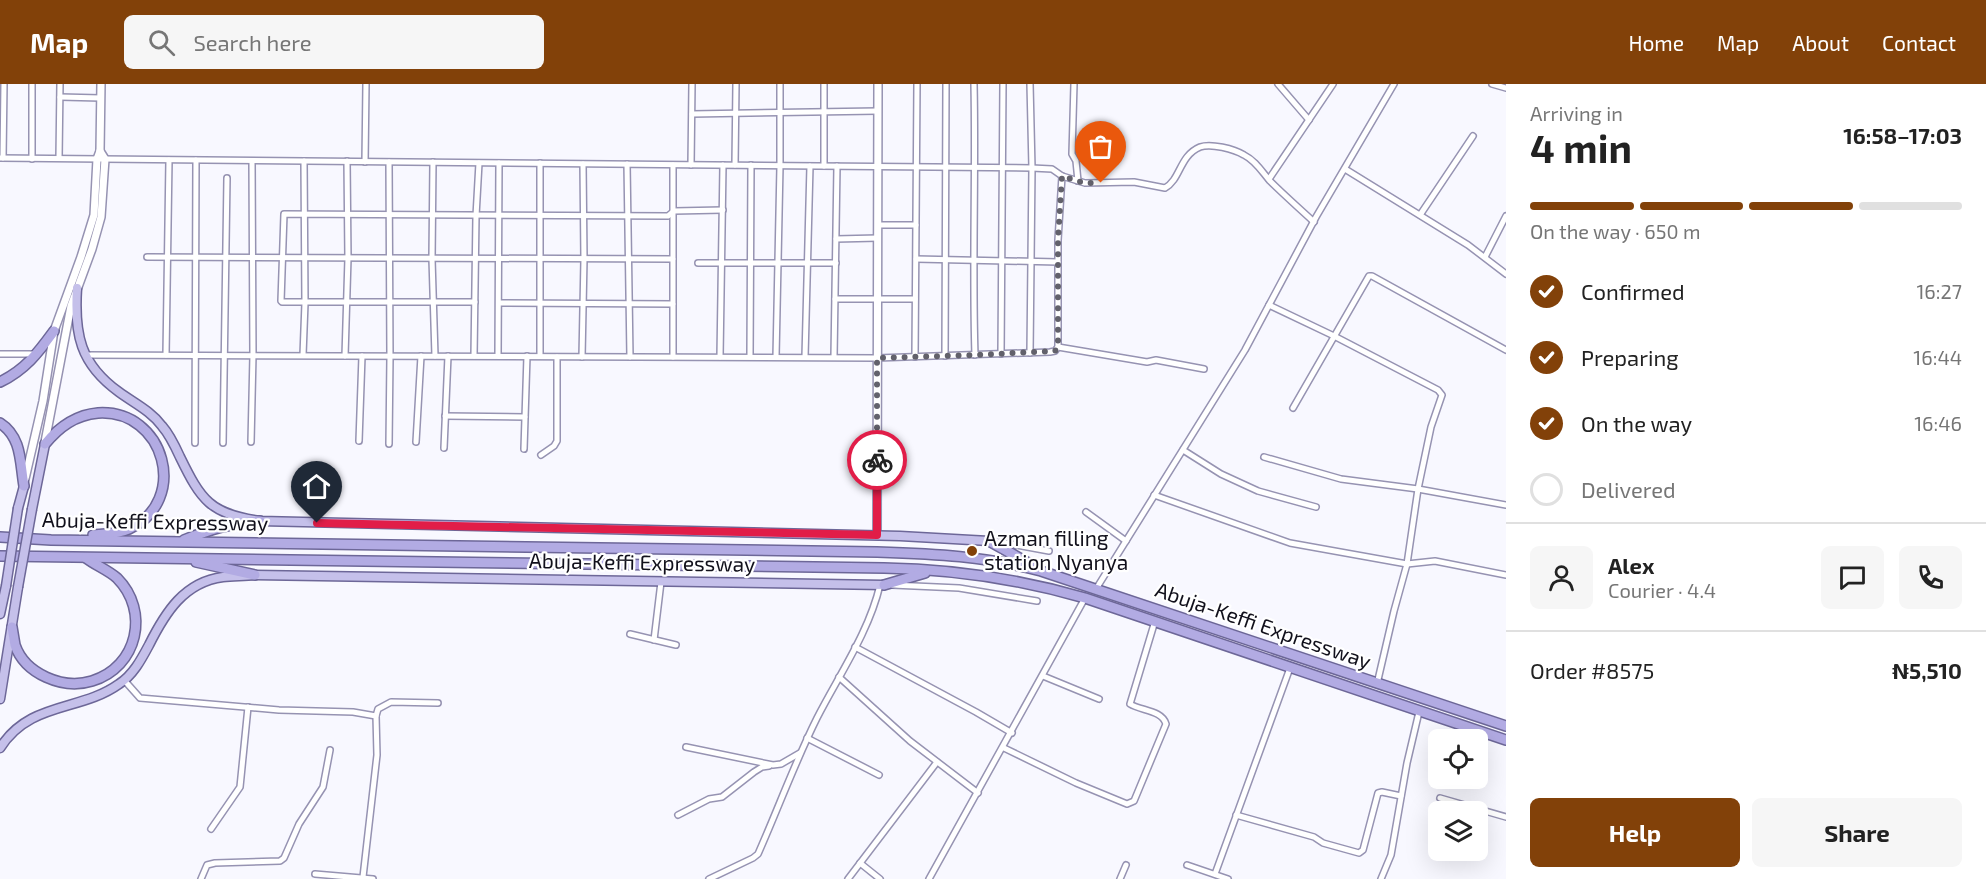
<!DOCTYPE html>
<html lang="en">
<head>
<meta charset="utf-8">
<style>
  body { margin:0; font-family:"Exo 2",sans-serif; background:#f6f6f6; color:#222; height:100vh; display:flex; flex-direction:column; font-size:22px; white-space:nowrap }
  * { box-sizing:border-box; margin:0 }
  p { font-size:20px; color:#767676 }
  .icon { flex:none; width:33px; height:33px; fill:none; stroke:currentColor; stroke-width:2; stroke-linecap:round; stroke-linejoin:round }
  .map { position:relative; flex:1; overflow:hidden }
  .side { display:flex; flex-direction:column; background:#fff; width:480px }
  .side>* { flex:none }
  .buttons { position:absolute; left:1428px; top:645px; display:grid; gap:12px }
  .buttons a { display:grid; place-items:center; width:60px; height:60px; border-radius:9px; background:#fff; box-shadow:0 6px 24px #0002; font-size:30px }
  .pin { position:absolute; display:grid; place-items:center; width:51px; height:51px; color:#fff; margin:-62px -26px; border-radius:50% 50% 50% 0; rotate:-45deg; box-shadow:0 0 6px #0007 }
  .pin .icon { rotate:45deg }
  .courier { position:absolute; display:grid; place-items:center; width:60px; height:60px; margin:-30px; border:4px solid #e11d48; border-radius:50%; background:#fff; color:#222; box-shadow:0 2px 8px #0007 }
  .overview em { font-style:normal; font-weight:700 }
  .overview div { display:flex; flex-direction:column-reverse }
  .overview { display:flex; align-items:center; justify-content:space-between; height:102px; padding:0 24px }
  h1 { font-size:39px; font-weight:700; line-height:45px }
  .bar { display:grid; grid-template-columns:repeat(4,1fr); gap:9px 6px; align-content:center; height:72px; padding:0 24px }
  .bar i { height:8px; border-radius:4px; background:#e0e0e0 }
  .bar .selected { background:#824109 }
  .bar p { grid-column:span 4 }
  .line { display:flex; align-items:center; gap:15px; padding:0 24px; border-top:2px solid #e0e0e0 }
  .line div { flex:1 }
  .round { display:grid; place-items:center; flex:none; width:63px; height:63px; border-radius:9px; background:#f6f6f6 }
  ol { padding:0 24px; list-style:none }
  li { display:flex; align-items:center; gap:18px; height:66px }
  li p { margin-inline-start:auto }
  li .icon { padding:6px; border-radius:50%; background:#824109; color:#fff; stroke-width:4 }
  li:last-child { color:#767676 }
  li i { width:33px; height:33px; border:3px solid #e0e0e0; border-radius:50% }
  .primary-button { display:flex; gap:12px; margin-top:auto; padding:12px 24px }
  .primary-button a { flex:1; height:69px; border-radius:9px; background:#824109; color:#fff; font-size:24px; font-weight:700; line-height:69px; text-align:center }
  .primary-button a+a { background:#f6f6f6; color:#222 }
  header { display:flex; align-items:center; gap:36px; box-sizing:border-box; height:84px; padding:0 30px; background:#824109; color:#fff }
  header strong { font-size:28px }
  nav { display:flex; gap:33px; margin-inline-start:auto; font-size:21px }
  .search { width:420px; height:54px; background:#f6f6f6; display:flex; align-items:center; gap:15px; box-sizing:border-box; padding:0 21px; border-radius:9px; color:#767676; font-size:22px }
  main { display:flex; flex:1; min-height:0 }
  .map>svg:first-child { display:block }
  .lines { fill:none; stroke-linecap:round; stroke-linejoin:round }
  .minor-casing { stroke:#9693b2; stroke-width:8 }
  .tertiary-casing { stroke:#9693b2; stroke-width:10 }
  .primary-casing { stroke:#6d6798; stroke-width:11 }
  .trunk-casing { stroke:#6d6798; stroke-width:12 }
  .minor { stroke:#fff; stroke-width:5 }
  .tertiary { stroke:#fff; stroke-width:7 }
  .primary { stroke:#c5c0ea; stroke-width:8 }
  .trunk { stroke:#b2abe3; stroke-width:9 }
  .primary-bridge-casing { stroke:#6d6798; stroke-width:11; stroke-linecap:butt }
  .primary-bridge { stroke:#c5c0ea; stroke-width:8 }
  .done { stroke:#62616b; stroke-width:6; stroke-dasharray:0 10.8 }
  .route { stroke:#e11d48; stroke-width:8 }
  .poi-dot { fill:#824109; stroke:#fff; stroke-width:2 }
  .labels { text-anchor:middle; stroke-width:4.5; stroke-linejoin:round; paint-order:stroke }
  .street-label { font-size:21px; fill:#11101b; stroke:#fff }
  .poi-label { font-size:21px; fill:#11101b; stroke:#fff; text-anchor:start }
</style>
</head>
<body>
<header>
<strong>Map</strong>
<div class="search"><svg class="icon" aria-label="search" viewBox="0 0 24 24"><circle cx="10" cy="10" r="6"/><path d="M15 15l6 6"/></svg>Search here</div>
<nav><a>Home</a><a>Map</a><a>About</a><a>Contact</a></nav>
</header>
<main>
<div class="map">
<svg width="1506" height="795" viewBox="0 0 1506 795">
  <rect width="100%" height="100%" fill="#f8f8ff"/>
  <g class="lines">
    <defs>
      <g id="minor">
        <path d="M32,0v75"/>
        <path d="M824,0v82"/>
        <path d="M974,0c2,91 -2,181 1,271"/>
        <path d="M1074,0l-2,70 4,7 2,20"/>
        <path d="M1278,0l31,36"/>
        <path d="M1492,0l14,4"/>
        <path d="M60,13l41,1"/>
        <path d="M692,30l186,-3"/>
        <path d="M0,74l1032,10 20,1 10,7 23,7 49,-1 31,6c16,-9 14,-32 35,-41 11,-4 34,2 44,8 12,6 18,17 26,26 14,14 29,27 44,41"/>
        <path d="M3,74l1,-74"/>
        <path d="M59,74l1,-74"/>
        <path d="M365,78l1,-78"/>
        <path d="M389,78l1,195 -1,87"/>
        <path d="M433,78l-1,97 3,97"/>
        <path d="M627,80l3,193"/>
        <path d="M673,81v192"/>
        <path d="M691,81l1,-81"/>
        <path d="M735,81l1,-81"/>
        <path d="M1345,85l123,76 38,29"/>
        <path d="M1269,95l64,-95"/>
        <path d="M1420,131l53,-79"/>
        <path d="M878,141h38"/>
        <path d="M836,155l42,-1"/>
        <path d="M147,173l526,2"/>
        <path d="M1485,173l21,-41"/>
        <path d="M916,175l142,3"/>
        <path d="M698,179h138"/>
        <path d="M835,215h80"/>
        <path d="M475,218h-193l-1,-1 3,-87 384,2 6,-5 49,-1"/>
        <path d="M499,219l174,1"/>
        <path d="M1269,221l65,31 104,54 4,5 -11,32 -13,62 -11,75 -13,47 -17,73"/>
        <path d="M1058,263v-107l4,-64"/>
        <path d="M1030,269l2,-185 -2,-84"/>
        <path d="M0,270h36"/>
        <path d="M1001,270l2,-270"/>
        <path d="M86,271l791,3 173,-6 5,-1 3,-4 89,15 9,-2 48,9"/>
        <path d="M166,271l3,-195"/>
        <path d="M303,271l2,-52 -1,-142"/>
        <path d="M345,272l3,-98 -1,-97"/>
        <path d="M474,272l2,-140 3,-53"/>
        <path d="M498,272l1,-193"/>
        <path d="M540,272v-193"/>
        <path d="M945,272l1,-272"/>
        <path d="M582,273l2,-98 -1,-95"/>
        <path d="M720,273l3,-192"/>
        <path d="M750,273l1,-192"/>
        <path d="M776,273l4,-191v-82"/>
        <path d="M805,273l5,-191"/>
        <path d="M834,273l3,-191"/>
        <path d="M915,273l2,-273"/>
        <path d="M1293,324l76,-132h3l134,74"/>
        <path d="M445,332l80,1"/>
        <path d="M359,357l3,-85"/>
        <path d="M251,358l2,-87 -1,-194"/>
        <path d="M416,358l5,-86"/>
        <path d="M195,359l1,-283"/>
        <path d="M223,359l4,-265"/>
        <path d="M444,364l4,-92"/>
        <path d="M524,365l3,-93"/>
        <path d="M1183,366l38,24 37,17 58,16"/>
        <path d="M541,371l13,-9 3,-5v-84"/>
        <path d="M1264,373l77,22 77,10 88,16"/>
        <path d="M1154,411l136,48 117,21 28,-3 71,14"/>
        <path d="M1086,428l40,29"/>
        <path d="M994,457l55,10"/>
        <path d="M892,501l67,3 78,13"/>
        <path d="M1096,505l149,-239 71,-133 78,-133"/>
        <path d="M630,550l46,11"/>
        <path d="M654,556l7,-58"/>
        <path d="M855,563l121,65 36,21"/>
        <path d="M1043,592l56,23"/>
        <path d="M839,593l71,64 68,52"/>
        <path d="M124,596l16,18 139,12 74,2 23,4"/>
        <path d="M807,654l72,37"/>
        <path d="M686,663l87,18 8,-1 19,-11"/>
        <path d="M1004,664l72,35 51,21 7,-3 32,-77c-4,-14 -25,-13 -36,-20l25,-83"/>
        <path d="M1440,714l66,19"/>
        <path d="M678,731l31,-16 13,-2 32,-25 8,-5 7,-1"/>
        <path d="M1236,731l78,22 9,6 36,10 4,-3 15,-57 4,-1 19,4"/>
        <path d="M211,745l29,-42 8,-80"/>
        <path d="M860,779l20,16"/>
        <path d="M1187,781l41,14"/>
        <path d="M315,790l58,5"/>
        <path d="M1215,790l75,-206"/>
        <path d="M363,793l14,-122 -1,-39 2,-7 13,-7 47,1"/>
        <path d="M201,795l6,-14 8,-2 65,-2 4,-3 15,-34 24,-37 7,-37"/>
        <path d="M709,795l44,-21 5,-4c20,-45 37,-92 59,-136 22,-43 52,-86 63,-133"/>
        <path d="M848,795l89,-117"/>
        <path d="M929,795l156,-281"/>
        <path d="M1120,795l6,-14"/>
        <path d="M1381,795l10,-24 16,-92 12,-51"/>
      </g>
      <g id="tertiary">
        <path d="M45,358l26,-136 21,-57 9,-32 4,-58 -5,-8"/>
        <path d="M25,395l18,-78 11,-70 27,-74 13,-42 3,-56 3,-8 1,-67"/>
        <path d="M877,451l1,-451"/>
      </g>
      <g id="primary">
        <path d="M77,204c-3,46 3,76 42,104 15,11 32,19 43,34 8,9 13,20 18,31 21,43 30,57 80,64l640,15 89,5"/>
        <path d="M18,424l6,-22"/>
        <path d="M32,425l13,-65"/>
        <path d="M0,530l6,-28"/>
        <path d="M0,615l18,-112"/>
        <path d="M0,664c30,-47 80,-36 119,-64 14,-9 22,-24 30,-39 16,-32 35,-63 74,-68 11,-1 21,-1 32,-2l629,10"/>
      </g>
      <g id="trunk">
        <path d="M0,298c25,-12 38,-29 54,-51"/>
        <path d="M0,339c22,14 20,40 24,63"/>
        <path d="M45,360c14,-17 30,-29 53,-31 67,-4 92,88 31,116 -11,5 -24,5 -36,6"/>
        <path d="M0,453l51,3 826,12c58,2 108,4 164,19l465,155"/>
        <path d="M184,456c27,-11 47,-17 76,-19"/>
        <path d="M989,457l43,24"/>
        <path d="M0,472l884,12c69,1 135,11 201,30l421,142"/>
        <path d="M196,478l59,13"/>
        <path d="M884,501l41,-12"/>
        <path d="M12,543c1,6 2,12 3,18 10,29 48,45 77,36 46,-14 58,-70 25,-103 -9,-8 -22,-13 -31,-20"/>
      </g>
    </defs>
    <use href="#minor" class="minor-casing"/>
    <use href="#tertiary" class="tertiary-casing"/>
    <use href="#primary" class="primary-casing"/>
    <use href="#trunk" class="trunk-casing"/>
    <use href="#minor" class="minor"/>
    <use href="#tertiary" class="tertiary"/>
    <use href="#primary" class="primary"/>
    <use href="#trunk" class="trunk"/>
    <defs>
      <g id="primary-bridge">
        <path d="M6,502l12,-78"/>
        <path d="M18,503l14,-78"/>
      </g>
    </defs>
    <use href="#primary-bridge" class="primary-bridge-casing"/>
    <use href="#primary-bridge" class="primary-bridge"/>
  </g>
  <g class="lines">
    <path class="done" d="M877,376v-102l98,-3 80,-4 3,-4v-107l4,-64 22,7h17"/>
    <path class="route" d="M317,439l560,12v-75"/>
  </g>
  <circle class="poi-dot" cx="972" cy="467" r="6"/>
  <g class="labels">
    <g class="street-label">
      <text transform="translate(155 438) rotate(1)" y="7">Abuja-Keffi Expressway</text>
      <text transform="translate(642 479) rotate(1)" y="7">Abuja-Keffi Expressway</text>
      <text transform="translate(1263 542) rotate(19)" y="7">Abuja-Keffi Expressway</text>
    </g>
    <g class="poi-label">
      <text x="984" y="462">Azman filling<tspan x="984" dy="24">station Nyanya</tspan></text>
    </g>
  </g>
</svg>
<div class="buttons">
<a><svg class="icon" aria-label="locate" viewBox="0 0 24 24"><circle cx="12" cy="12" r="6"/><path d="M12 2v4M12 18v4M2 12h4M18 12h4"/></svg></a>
<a><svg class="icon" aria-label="layers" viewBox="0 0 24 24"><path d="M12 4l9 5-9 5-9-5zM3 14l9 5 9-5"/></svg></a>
</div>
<div class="pin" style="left:1101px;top:99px;background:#ea580c"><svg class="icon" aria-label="bag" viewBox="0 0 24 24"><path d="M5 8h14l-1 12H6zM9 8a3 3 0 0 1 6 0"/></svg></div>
<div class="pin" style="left:317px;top:439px;background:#1f2937"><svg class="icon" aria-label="home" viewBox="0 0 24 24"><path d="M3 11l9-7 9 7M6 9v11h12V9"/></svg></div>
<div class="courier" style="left:877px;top:376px"><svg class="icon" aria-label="bike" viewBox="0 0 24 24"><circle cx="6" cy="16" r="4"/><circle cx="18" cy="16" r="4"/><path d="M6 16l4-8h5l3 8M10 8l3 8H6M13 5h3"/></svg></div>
</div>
<section class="side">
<div class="overview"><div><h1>4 min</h1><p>Arriving in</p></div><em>16:58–17:03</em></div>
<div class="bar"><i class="selected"></i><i class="selected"></i><i class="selected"></i><i></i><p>On the way · 650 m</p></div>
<ol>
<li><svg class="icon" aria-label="check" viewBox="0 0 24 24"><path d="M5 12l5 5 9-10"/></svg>Confirmed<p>16:27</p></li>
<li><svg class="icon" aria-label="check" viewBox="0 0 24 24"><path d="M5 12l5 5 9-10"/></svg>Preparing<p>16:44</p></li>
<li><svg class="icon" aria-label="check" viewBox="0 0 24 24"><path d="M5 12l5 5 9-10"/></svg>On the way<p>16:46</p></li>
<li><i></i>Delivered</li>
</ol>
<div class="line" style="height:108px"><a class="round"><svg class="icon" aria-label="person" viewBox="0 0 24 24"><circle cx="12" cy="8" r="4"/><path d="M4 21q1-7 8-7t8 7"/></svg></a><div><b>Alex</b><p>Courier · 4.4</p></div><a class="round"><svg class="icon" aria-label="chat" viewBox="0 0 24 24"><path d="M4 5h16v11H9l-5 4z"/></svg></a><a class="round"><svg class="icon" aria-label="phone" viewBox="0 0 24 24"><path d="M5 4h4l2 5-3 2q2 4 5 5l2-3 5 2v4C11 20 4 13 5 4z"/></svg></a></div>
<div class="line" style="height:78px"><div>Order #8575</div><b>₦5,510</b></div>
<div class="primary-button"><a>Help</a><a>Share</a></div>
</section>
</main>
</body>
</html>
